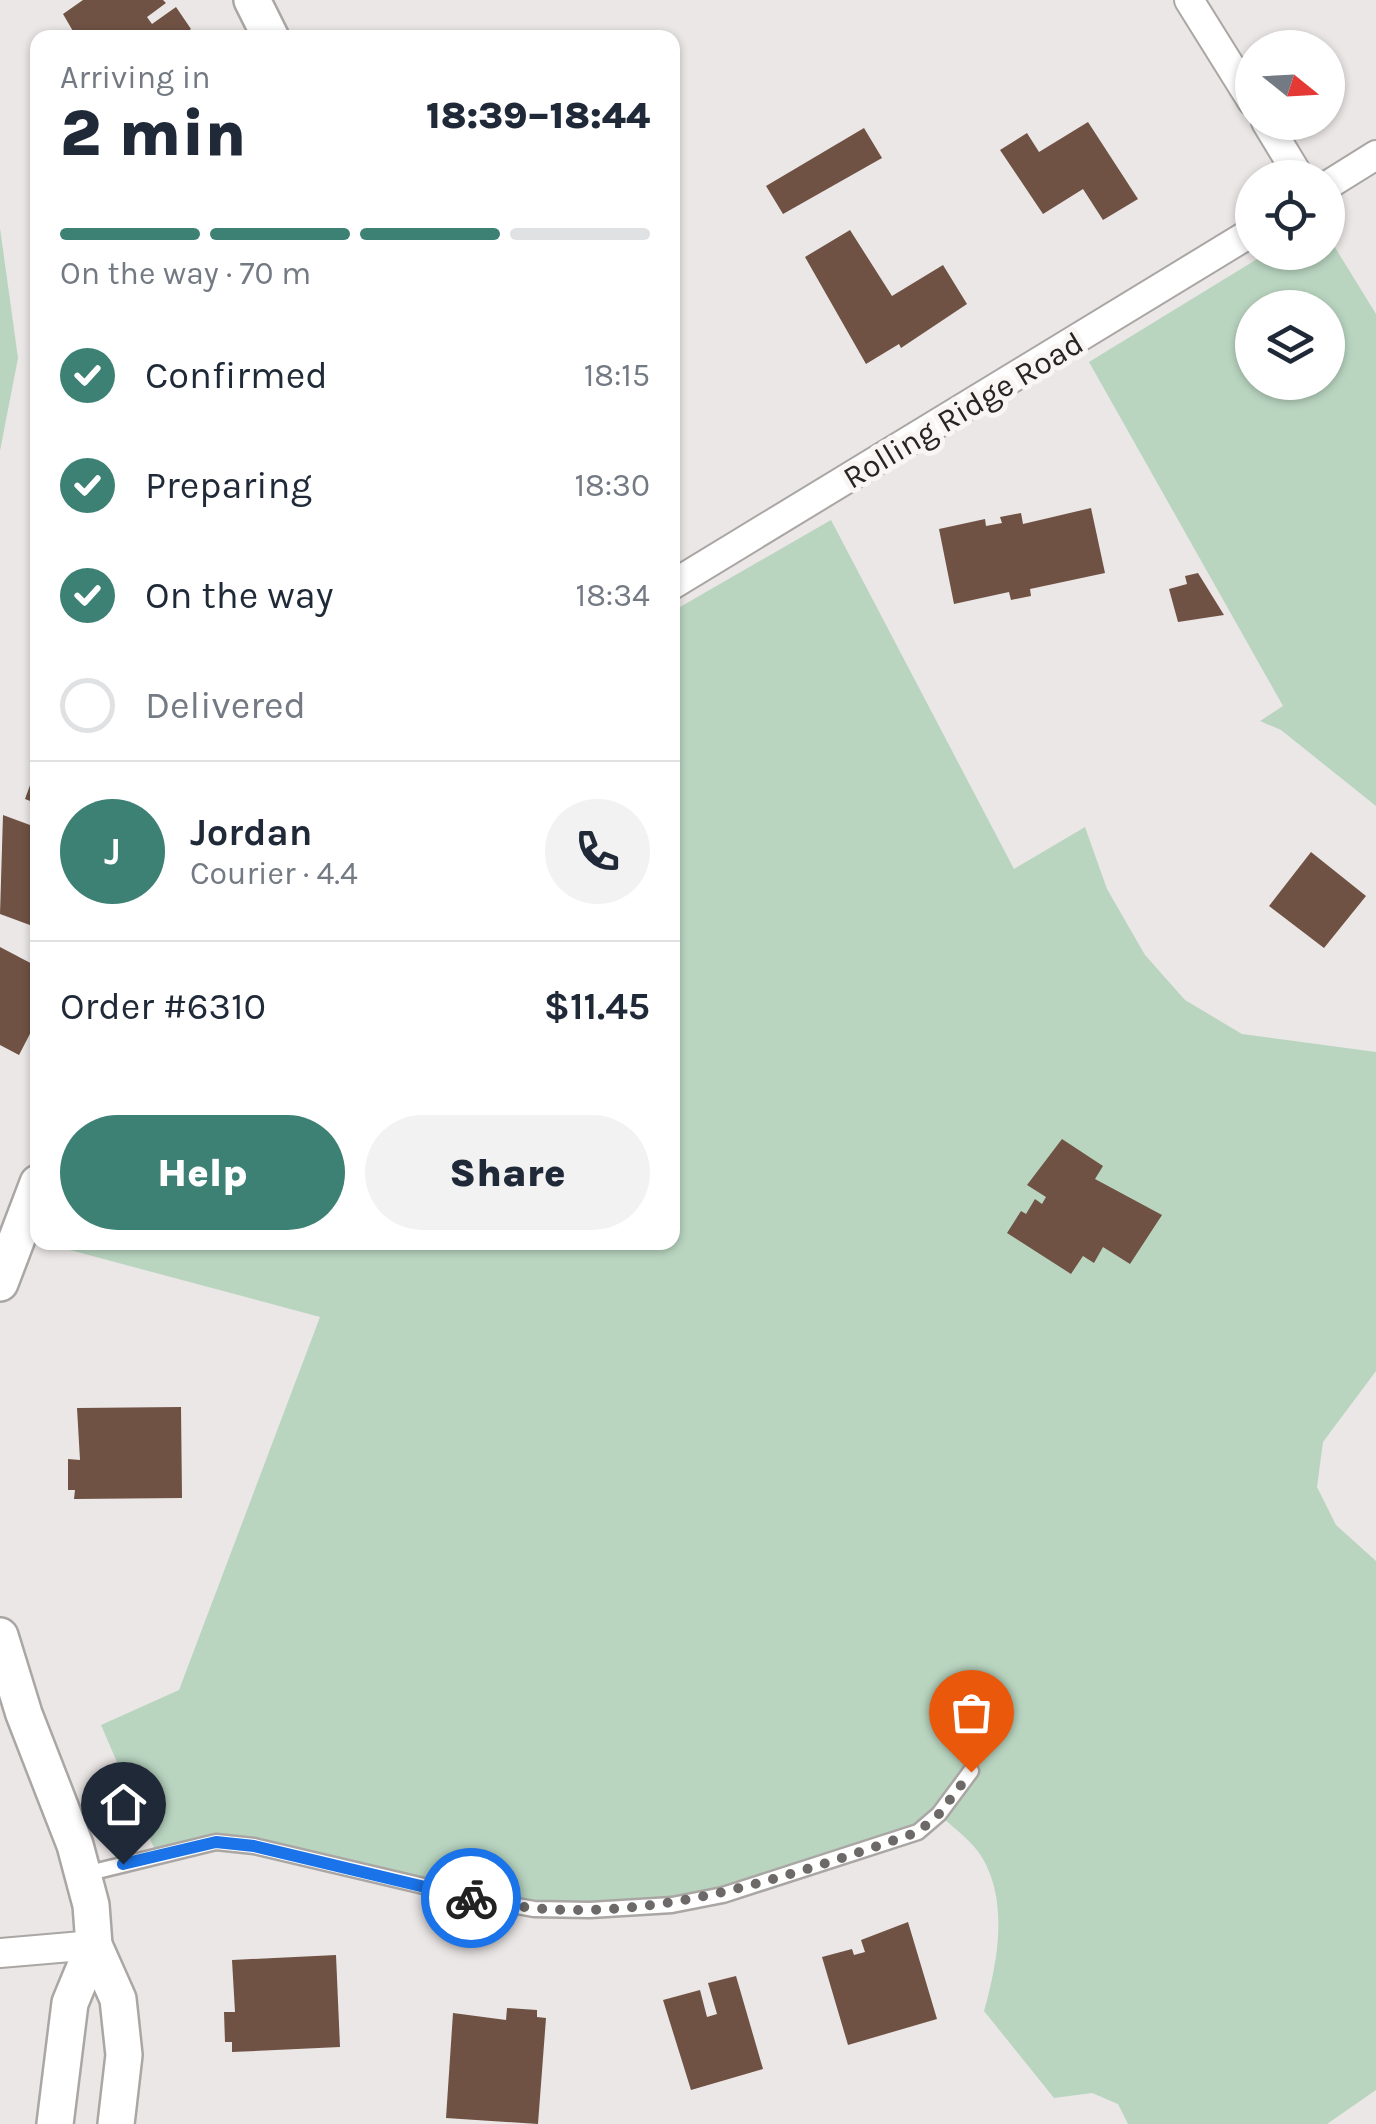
<!DOCTYPE html>
<html lang="en">
<head>
<meta charset="utf-8">
<style>
  body { margin:0; font-family:Karla,sans-serif; background:#f2f2f3; color:#1f2937; height:100vh; display:flex; flex-direction:column; font-size:38px; white-space:nowrap }
  * { box-sizing:border-box; margin:0 }
  p { font-size:32px; color:#747a83 }
  .icon { flex:none; width:55px; height:55px; fill:none; stroke:currentColor; stroke-width:2; stroke-linecap:round; stroke-linejoin:round }
  .map { position:relative; flex:1; overflow:hidden }
  .panel { position:absolute; left:30px; top:30px; width:650px; height:1220px; display:flex; flex-direction:column; background:#fff; border-radius:20px; box-shadow:0 2px 8px #0004 }
  .panel>* { flex:none }
  .needle { width:65px; rotate:108deg }
  .tools { position:absolute; left:1235px; top:30px; display:grid; gap:20px }
  .tools a { display:grid; place-items:center; width:110px; height:110px; border-radius:50%; background:#fff; box-shadow:0 2px 8px #0004; font-size:50px }
  .pin { position:absolute; display:grid; place-items:center; width:85px; height:85px; color:#fff; margin:-102px -42px; border-radius:50% 50% 50% 0; rotate:-45deg; box-shadow:0 0 10px #0007 }
  .pin .icon { rotate:45deg }
  .courier { position:absolute; display:grid; place-items:center; width:100px; height:100px; margin:-50px; border:8px solid #1a73e8; border-radius:50%; background:#fff; color:#222; box-shadow:0 2px 12px #0007 }
  .overview em { font-style:normal; font-weight:800 }
  .overview div { display:flex; flex-direction:column-reverse }
  .overview { display:flex; align-items:center; justify-content:space-between; height:170px; padding:0 30px }
  h1 { font-size:65px; font-weight:800; line-height:75px }
  .bar { display:grid; grid-template-columns:repeat(4,1fr); gap:15px 10px; align-content:center; height:120px; padding:0 30px }
  .bar i { height:12px; border-radius:8px; background:#e0e1e3 }
  .bar .selected { background:#3d8175 }
  .bar p { grid-column:span 4 }
  .line { display:flex; align-items:center; gap:25px; padding:0 30px; border-top:2px solid #e0e1e3 }
  .line div { flex:1 }
  .round { display:grid; place-items:center; flex:none; width:105px; height:105px; border-radius:52px; background:#f2f2f3 }
  ol { padding:0 30px; list-style:none }
  li { display:flex; align-items:center; gap:30px; height:110px }
  li p { margin-inline-start:auto }
  li .icon { padding:10px; border-radius:50%; background:#3d8175; color:#fff; stroke-width:4 }
  li:last-child { color:#747a83 }
  li i { width:55px; height:55px; border:5px solid #e0e1e3; border-radius:50% }
  .cta { display:flex; gap:20px; margin-top:auto; padding:20px 30px }
  .cta a { flex:1; height:115px; border-radius:60px; background:#3d8175; color:#fff; font-size:40px; font-weight:800; line-height:115px; text-align:center }
  .cta a+a { background:#f2f2f3; color:#1f2937 }
  .map>svg:first-child { display:block }
  .green { fill:#b9d5c0; fill-rule:evenodd }
  .building { fill:#6f5244 }
  .lines { fill:none; stroke-linecap:round; stroke-linejoin:round }
  .service-casing { stroke:#aaa6a4; stroke-width:19 }
  .minor-casing { stroke:#aaa6a4; stroke-width:32 }
  .tertiary-casing { stroke:#aaa6a4; stroke-width:40 }
  .service { stroke:#fff; stroke-width:14 }
  .minor { stroke:#fff; stroke-width:28 }
  .tertiary { stroke:#fff; stroke-width:35 }
  .done { stroke:#6c6968; stroke-width:10; stroke-dasharray:0 18 }
  .route { stroke:#1a73e8; stroke-width:12 }
  .labels { text-anchor:middle; stroke-width:10; stroke-linejoin:round; paint-order:stroke }
  .street-label { font-size:32px; fill:#272524; stroke:#f9f5f3 }
</style>
</head>
<body>
<div class="map">
<svg width="1376" height="2124" viewBox="0 0 1376 2124">
  <rect width="100%" height="100%" fill="#ebe7e6"/>
  <g class="green">
    <path d="M0,228l18,130 -18,93z"/>
    <path d="M1328,236l48,78v492l-95,-76 -21,-9 23,-15 -194,-344 178,-109 61,-1zM1252,308h76v74h-76z"/>
    <path d="M831,520l183,349 71,-42 22,62 38,66 40,45 57,34 134,18v319l-53,71 -6,45 19,38 40,36v529l-49,34h-199l-10,-20 -26,-11 -38,5 -70,-87c13,-47 25,-106 -1,-152 -9,-17 -31,-32 -44,-45l-21,18 -195,63 -189,14 -318,-67 -59,13 -56,-130 78,-35 141,-373 -265,-71 2,-4h615l1,-631z"/>
  </g>
  <g class="building">
    <path d="M83,0h80l3,3 -19,14 5,7 24,-17 15,22 -12,9h-102l-14,-24z"/>
    <path d="M1088,122l50,77 -35,21 -20,-31 -40,25 -43,-64 27,-17 12,19z"/>
    <path d="M864,128l18,30 -99,56 -17,-28z"/>
    <path d="M850,230l42,66 51,-31 24,39 -66,44 -2,-4 -33,20 -61,-107z"/>
    <path d="M1091,508l14,65 -75,16 1,7 -20,4 -2,-8 -55,12 -15,-75 46,-10 1,7 16,-3 -2,-6 21,-4 2,11z"/>
    <path d="M1198,573l26,42 -46,7 -9,-33 18,-5 -2,-8z"/>
    <path d="M37,766h1v38l-13,-5z"/>
    <path d="M3,815l35,13v100l-38,-14z"/>
    <path d="M1311,852l55,44 -42,52 -55,-42z"/>
    <path d="M0,947l38,20v63l-5,-2 -14,27 -19,-10z"/>
    <path d="M1062,1139l41,27 -8,13 67,36 -32,49 -27,-17 -9,16 -11,-7 -12,18 -64,-41 14,-22 5,3 9,-15 7,5 4,-7 -19,-12z"/>
    <path d="M181,1407l1,91 -108,1 1,-9h-7v-31l12,1 -3,-52z"/>
    <path d="M908,1922l29,97 -89,26 -26,-88 30,-8 2,6 11,-3 -4,-12z"/>
    <path d="M336,1955l4,92 -108,5v-10h-7l-1,-30h11l-3,-52z"/>
    <path d="M736,1976l27,93 -72,21 -28,-90 37,-10 7,27 10,-3 -9,-31z"/>
    <path d="M507,2008l30,2v7l9,1 -8,106 -92,-6 7,-105 53,7z"/>
  </g>
  <g class="lines">
    <defs>
      <path id="service" d="M85,1874l131,-32 38,4 229,54 51,9 56,1 82,-5 51,-10 195,-63 21,-18 32,-43"/>
      <g id="minor">
        <path d="M1189,0l63,101"/>
        <path d="M1266,122l34,56"/>
        <path d="M1328,185l48,-30"/>
        <path d="M672,585l580,-353"/>
        <path d="M0,1953l94,-8"/>
      </g>
      <g id="tertiary">
        <path d="M252,0l19,38"/>
        <path d="M0,1283l38,-100"/>
        <path d="M0,1636l24,78 51,131 16,60 3,40 24,54 6,56 -8,69"/>
        <path d="M55,2124l15,-121 24,-58"/>
      </g>
    </defs>
    <use href="#service" class="service-casing"/>
    <use href="#minor" class="minor-casing"/>
    <use href="#tertiary" class="tertiary-casing"/>
    <use href="#service" class="service"/>
    <use href="#minor" class="minor"/>
    <use href="#tertiary" class="tertiary"/>
  </g>
  <g class="lines">
    <path class="done" d="M471,1898c155,36 302,-16 447,-66l21,-18 32,-42"/>
    <path class="route" d="M123,1864l93,-22 38,4 217,52"/>
  </g>
  <g class="labels">
    <g class="street-label">
      <text transform="translate(963 410) rotate(-31)" y="11">Rolling Ridge Road</text>
    </g>
  </g>
</svg>
<div class="tools">
<a><svg class="needle" viewBox="-14 -14 28 28"><path d="M0-13l5 13h-10z" fill="#e53935"/><path d="M0 13l5-13h-10z" fill="#747a83"/></svg></a>
<a><svg class="icon" aria-label="locate" viewBox="0 0 24 24"><circle cx="12" cy="12" r="6"/><path d="M12 2v4M12 18v4M2 12h4M18 12h4"/></svg></a>
<a><svg class="icon" aria-label="layers" viewBox="0 0 24 24"><path d="M12 4l9 5-9 5-9-5zM3 14l9 5 9-5"/></svg></a>
</div>
<div class="pin" style="left:971px;top:1772px;background:#ea580c"><svg class="icon" aria-label="bag" viewBox="0 0 24 24"><path d="M5 8h14l-1 12H6zM9 8a3 3 0 0 1 6 0"/></svg></div>
<div class="pin" style="left:123px;top:1864px;background:#1f2937"><svg class="icon" aria-label="home" viewBox="0 0 24 24"><path d="M3 11l9-7 9 7M6 9v11h12V9"/></svg></div>
<div class="courier" style="left:471px;top:1898px"><svg class="icon" aria-label="bike" viewBox="0 0 24 24"><circle cx="6" cy="16" r="4"/><circle cx="18" cy="16" r="4"/><path d="M6 16l4-8h5l3 8M10 8l3 8H6M13 5h3"/></svg></div>
<section class="panel">
<div class="overview"><div><h1>2 min</h1><p>Arriving in</p></div><em>18:39–18:44</em></div>
<div class="bar"><i class="selected"></i><i class="selected"></i><i class="selected"></i><i></i><p>On the way · 70 m</p></div>
<ol>
<li><svg class="icon" aria-label="check" viewBox="0 0 24 24"><path d="M5 12l5 5 9-10"/></svg>Confirmed<p>18:15</p></li>
<li><svg class="icon" aria-label="check" viewBox="0 0 24 24"><path d="M5 12l5 5 9-10"/></svg>Preparing<p>18:30</p></li>
<li><svg class="icon" aria-label="check" viewBox="0 0 24 24"><path d="M5 12l5 5 9-10"/></svg>On the way<p>18:34</p></li>
<li><i></i>Delivered</li>
</ol>
<div class="line" style="height:180px"><b class="round" style="background:#3d8175;color:#fff">J</b><div><b>Jordan</b><p>Courier · 4.4</p></div><a class="round"><svg class="icon" aria-label="phone" viewBox="0 0 24 24"><path d="M5 4h4l2 5-3 2q2 4 5 5l2-3 5 2v4C11 20 4 13 5 4z"/></svg></a></div>
<div class="line" style="height:130px"><div>Order #6310</div><b>$11.45</b></div>
<div class="cta"><a>Help</a><a>Share</a></div>
</section>
</div>
</body>
</html>
